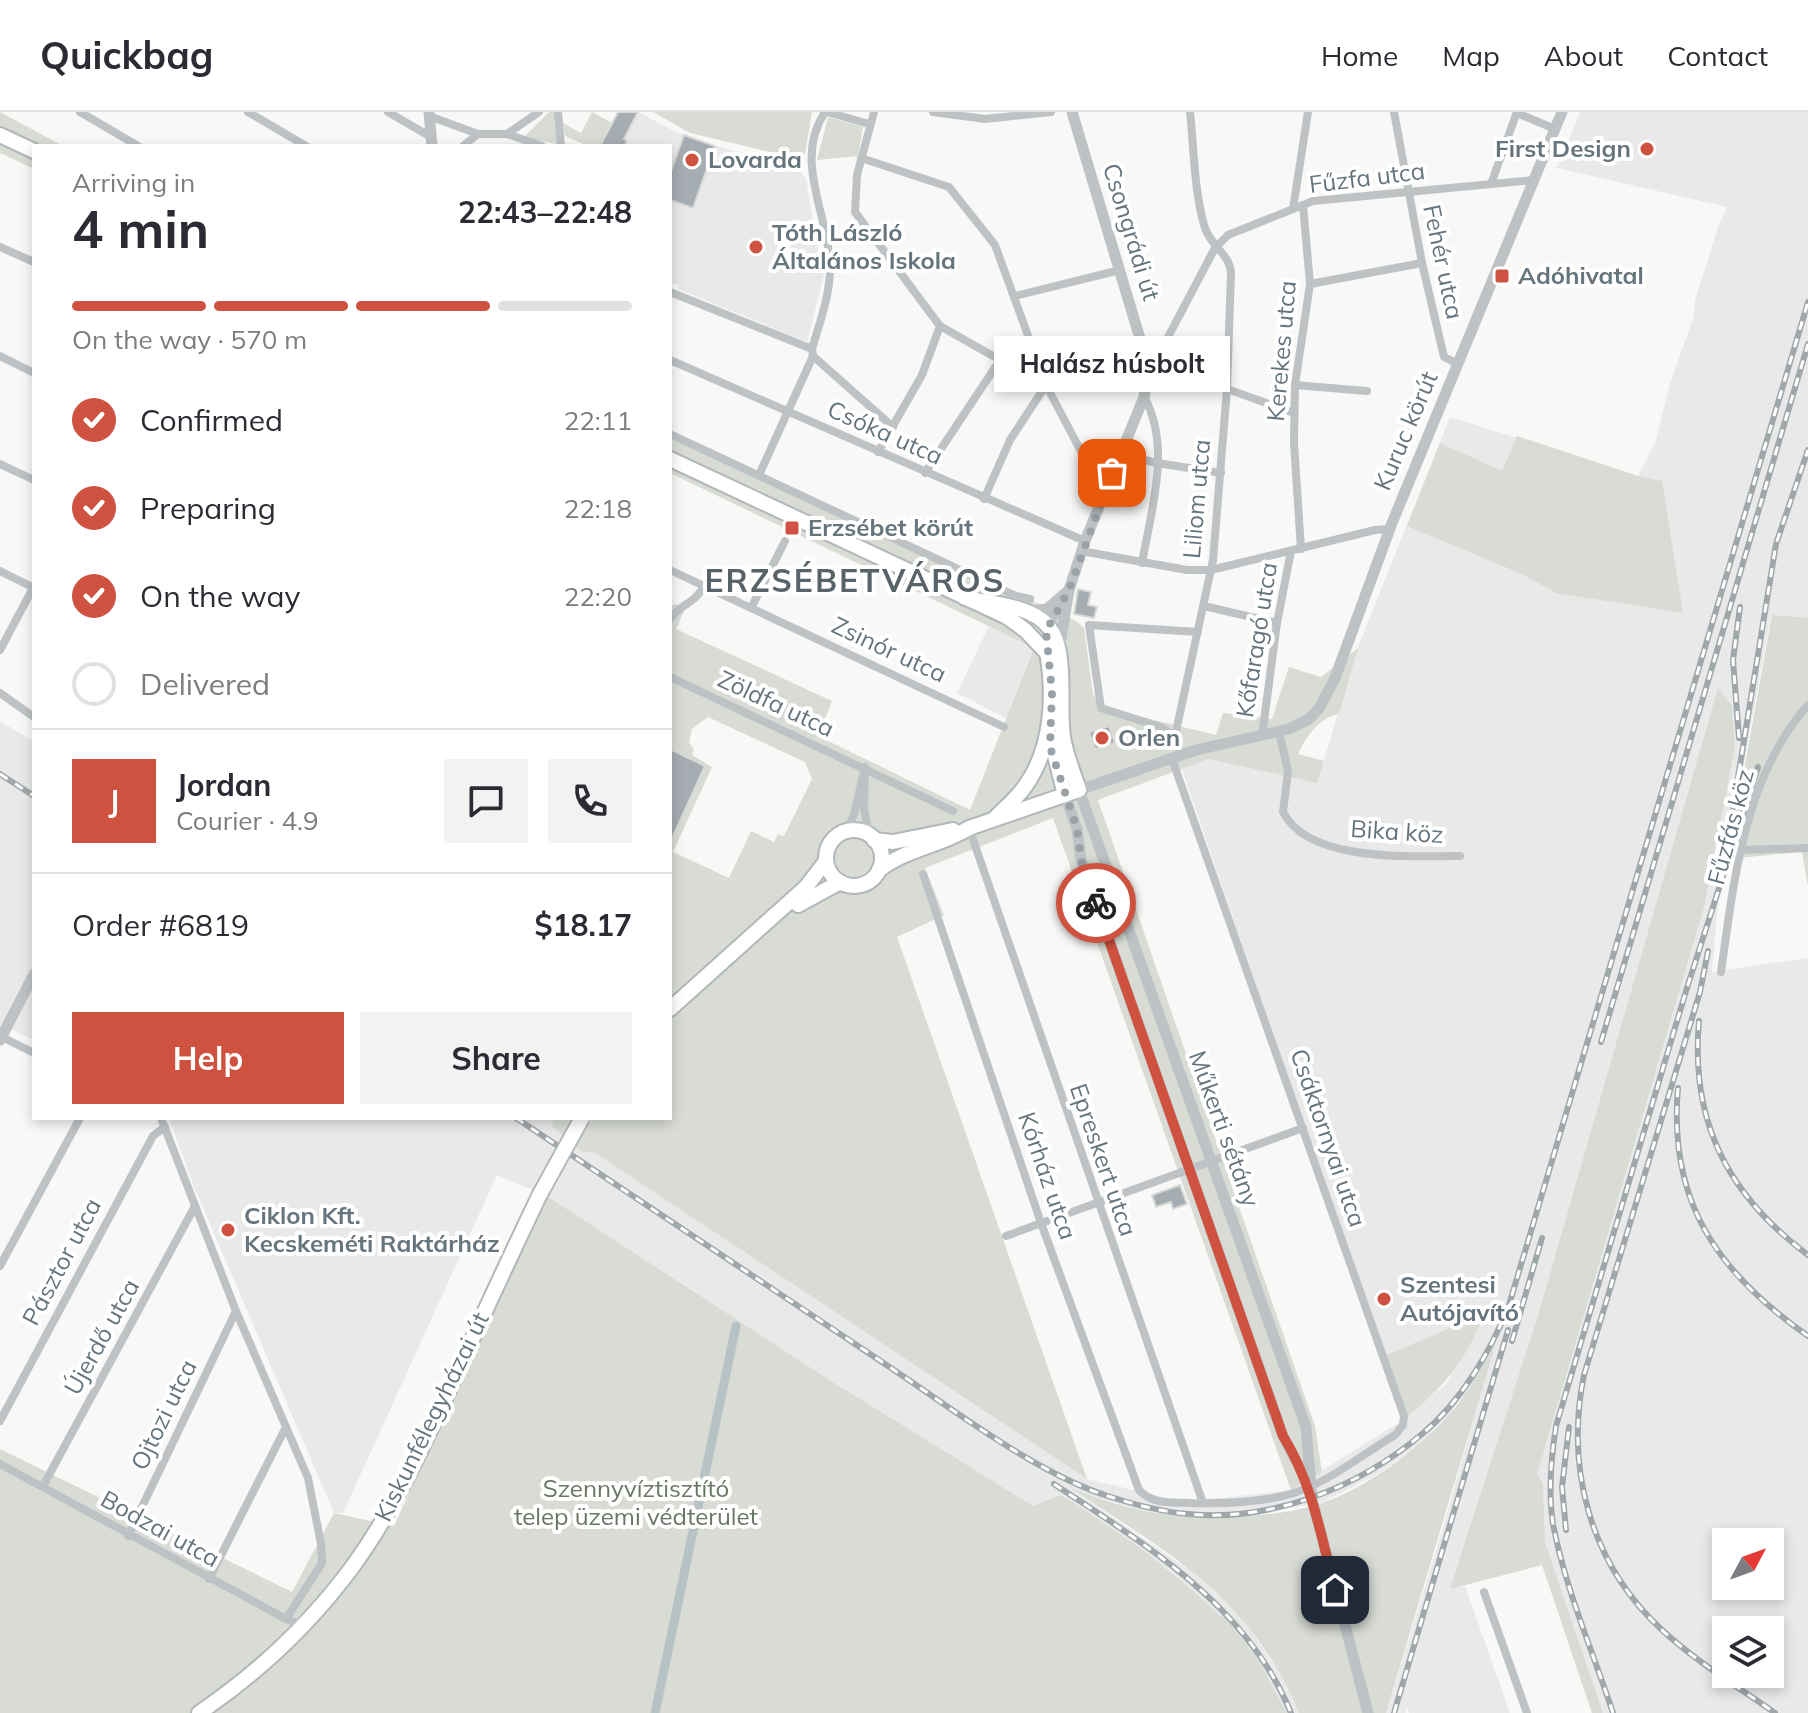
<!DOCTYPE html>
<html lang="en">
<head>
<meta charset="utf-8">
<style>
  body { margin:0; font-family:Mulish,sans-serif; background:#f2f2f3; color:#2b2b33; height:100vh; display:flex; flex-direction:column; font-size:30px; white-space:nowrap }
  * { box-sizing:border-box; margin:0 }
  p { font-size:26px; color:#7c7c81 }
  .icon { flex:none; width:44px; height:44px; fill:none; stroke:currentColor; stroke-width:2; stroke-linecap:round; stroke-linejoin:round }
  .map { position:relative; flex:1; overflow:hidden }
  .sheet { position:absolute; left:32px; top:32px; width:640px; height:976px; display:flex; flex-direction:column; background:#fff; border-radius:0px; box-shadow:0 4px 12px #0003 }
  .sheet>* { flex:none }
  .needle { width:52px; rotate:49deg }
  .tools { position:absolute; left:1712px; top:1416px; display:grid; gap:16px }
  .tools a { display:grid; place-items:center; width:72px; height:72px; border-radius:0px; background:#fff; box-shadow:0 4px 12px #0003; font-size:40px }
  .pin { position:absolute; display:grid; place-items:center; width:68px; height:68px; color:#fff; margin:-34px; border-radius:16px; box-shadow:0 4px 12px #0006 }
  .courier { position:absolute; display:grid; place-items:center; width:80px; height:80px; margin:-40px; border:6px solid #ce523f; border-radius:50%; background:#fff; color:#222; box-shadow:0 2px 10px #0007 }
  .bubble { position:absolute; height:56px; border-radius:0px; background:#fff; box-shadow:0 4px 12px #0003; font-size:26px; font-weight:700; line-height:56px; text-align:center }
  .overview em { font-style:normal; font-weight:700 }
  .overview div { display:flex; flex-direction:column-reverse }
  .overview { display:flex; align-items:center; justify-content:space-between; height:136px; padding:0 40px }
  h1 { font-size:52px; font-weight:700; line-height:60px }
  .bar { display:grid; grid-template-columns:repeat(4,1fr); gap:12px 8px; align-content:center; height:96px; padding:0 40px }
  .bar i { height:10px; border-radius:6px; background:#e1e1e2 }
  .bar .active { background:#ce523f }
  .bar p { grid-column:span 4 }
  .line { display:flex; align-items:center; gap:20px; padding:0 40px; border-top:2px solid #e1e1e2 }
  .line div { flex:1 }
  .round { display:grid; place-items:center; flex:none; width:84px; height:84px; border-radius:0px; background:#f2f2f3 }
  ol { padding:0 40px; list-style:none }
  li { display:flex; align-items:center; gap:24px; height:88px }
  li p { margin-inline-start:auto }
  li .icon { padding:8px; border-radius:50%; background:#ce523f; color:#fff; stroke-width:4 }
  li:last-child { color:#7c7c81 }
  li i { width:44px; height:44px; border:4px solid #e1e1e2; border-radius:50% }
  .primary-button { display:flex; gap:16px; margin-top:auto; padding:16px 40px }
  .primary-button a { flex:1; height:92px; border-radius:0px; background:#ce523f; color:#fff; font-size:32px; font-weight:700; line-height:92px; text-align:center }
  .primary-button a+a { background:#f2f2f3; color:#2b2b33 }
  header { display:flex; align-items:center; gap:48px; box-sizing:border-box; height:112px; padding:0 40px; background:#fff; border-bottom:2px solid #e1e1e2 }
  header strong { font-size:38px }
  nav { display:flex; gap:44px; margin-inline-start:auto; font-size:28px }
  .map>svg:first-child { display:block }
  .built { fill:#e9e9e9; fill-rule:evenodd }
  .green { fill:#d8dcd5; fill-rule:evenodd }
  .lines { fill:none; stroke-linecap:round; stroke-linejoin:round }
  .canal { stroke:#b7c2c5; stroke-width:9 }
  .building { fill:#a6adb2; stroke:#d9d9d8; stroke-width:2 }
  .primary-casing { stroke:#b2b7b9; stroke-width:18 }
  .minor { stroke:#bec2c5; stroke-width:8 }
  .tertiary { stroke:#bec2c5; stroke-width:11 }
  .primary { stroke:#fff; stroke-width:14 }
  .rail-casing { stroke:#a0a7ab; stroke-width:6 }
  .rail { stroke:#fff; stroke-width:3; stroke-dasharray:9; stroke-linecap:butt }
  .primary-bridge-casing { stroke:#b2b7b9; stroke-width:18; stroke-linecap:butt }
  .primary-bridge { stroke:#fff; stroke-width:14 }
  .done { stroke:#99a3a7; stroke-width:8; stroke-dasharray:0 14.4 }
  .route { stroke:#ce523f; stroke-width:10 }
  .poi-dot { fill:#ce523f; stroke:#fff; stroke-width:3 }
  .labels { text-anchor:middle; stroke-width:8; stroke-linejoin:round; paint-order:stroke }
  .poi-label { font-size:24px; font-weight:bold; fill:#66757d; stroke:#fff; text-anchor:start }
  .street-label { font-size:24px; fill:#66757d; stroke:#fff }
  .park-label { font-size:24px; fill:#697665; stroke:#fff }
  .district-label { font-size:32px; font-weight:bold; letter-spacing:2px; fill:#586369; stroke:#fff }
</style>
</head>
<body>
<header>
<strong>Quickbag</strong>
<nav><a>Home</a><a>Map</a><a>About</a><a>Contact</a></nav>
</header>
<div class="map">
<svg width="1808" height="1601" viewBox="0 0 1808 1601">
  <rect width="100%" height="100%" fill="#f8f8f6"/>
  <g class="built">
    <path d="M638,0l34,18 43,16 86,20 2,10 3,2 13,78 6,2v13l-18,71 -129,-53 1,-4 -9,-3v-136h-45l2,-5 -4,-2z"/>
    <path d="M1580,0h228v506l-37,-2 -53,289 -6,67 96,-14v755h-205l-58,-171 -2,-58 -6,-9 168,-571 16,-73 -181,478 -89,279 14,-2 45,127h-101l-2,-6 -2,6h-19l55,-178 52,-186 -43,65 -32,31 -40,29 -57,29 -85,14 -46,1 -52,-8 -65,-20 118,81 51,46 37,55 20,41h-12l-27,-51 -36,-46 -3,1 -48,-44 -111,-78 -29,12 -205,-128 -281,-183 -50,-21 -154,338h-9l-140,-326 -25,-69h384l-1,8 30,26 13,1 492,326 97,23 107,-12 112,-70 44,-37 36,-69 -99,42 -203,-589 27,-8 109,24 41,-136 92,-230 188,59 18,-36 14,-57 24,-67 1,-15 23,-74 9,-20 -170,-39zM1726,1430h44v44h-44zM1726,1518h44v44h-44z"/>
    <path d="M989,514l45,21 -28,71 -49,-25z"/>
    <path d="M0,609l34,21v298l-25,-12 -9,16z"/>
  </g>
  <g class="green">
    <path d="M0,0l63,34h-29v23l-34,-16z"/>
    <path d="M549,0h6l2,32 -34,-6z"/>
    <path d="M592,0l20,11 -12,23h-12l-23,-10 -2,-13 18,10z"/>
    <path d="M653,0h159l-8,48 -114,-27z"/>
    <path d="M828,5l35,10 -5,29 -41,4z"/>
    <path d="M670,320l406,189 8,7 9,66 11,14 112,27 7,-22 49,6 17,-52 32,10 37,-29 -19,66c-20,3 -33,23 -41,40l26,7 -7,22 -109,-24 -110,41 217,626 7,46 -31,18 -238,-672 -128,50 19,47 -47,22 190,542 -492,-326 -13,-1 -30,-26 1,-8h117v-275l35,-77 -35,-17v-143l6,-2 8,7 -8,18 156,72 -14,35 152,74 64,-162 -364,-175zM708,605l97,45 7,17 -28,57 -6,-2 -4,8 -23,-11 -22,47 -56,-26 39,-85 -20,-12 2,-5 -5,-8 3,-13z"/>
    <path d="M1517,324l121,40 24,5 21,132 -127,-20 -34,-19 -115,-48 33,-83 62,28z"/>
    <path d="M1772,503l36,3v268l-6,-34 -74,7z"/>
    <path d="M1718,576l14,18 3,40 -30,158 -168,571 6,8 2,59 58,171h-11l-50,-148 -92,24 90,-280z"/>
    <path d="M547,1084l281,183 205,127 28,-11c57,36 112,74 160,122l3,-1 36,46 27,51h-1287v-264l292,143 42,-79 60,13z"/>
    <path d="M1485,1201c-20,48 -41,75 -82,107l-19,-64z"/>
    <path d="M1495,1234l-109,367h-87c-49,-117 -129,-159 -229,-225 23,8 46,17 70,22 52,11 131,10 182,-7 46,-16 92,-51 125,-86 19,-20 33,-48 48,-71z"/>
  </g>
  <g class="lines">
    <path class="canal" d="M655,1601l81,-387"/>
  </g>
  <g class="building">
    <path d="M618,0h20l-14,27 3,2 -2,5h-25z"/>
    <path d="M684,23l31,11 -22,62 -23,-8v-26z"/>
    <path d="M1078,477l13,3 -3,13 9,2 -3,11 -20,-4z"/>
    <path d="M1109,614l6,17 -20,6 -6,-17z"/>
    <path d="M670,637l35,17 -35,77z"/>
    <path d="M1180,1073l7,19 -14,5 -2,-7 -15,5 -4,-12z"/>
  </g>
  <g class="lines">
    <defs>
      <g id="primary">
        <path d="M0,23l34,16"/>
        <path d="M670,347l337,158 18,13 22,23"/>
        <path d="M1050,624l15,59"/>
        <path d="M996,705c10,-10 22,-20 30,-32 27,-39 29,-93 20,-138"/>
        <circle cx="854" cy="746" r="28"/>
        <path d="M874,728l19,2 60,-12"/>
        <path d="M879,758c26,-21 61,-24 90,-42l110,-38c-5,-16 -12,-32 -15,-48 -8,-34 8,-97 -21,-121 -19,-16 -54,-18 -78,-23"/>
        <path d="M798,793l42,-23"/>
        <path d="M670,897l136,-122 20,-26"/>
        <path d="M199,1601c59,-40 112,-90 154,-147 42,-58 71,-122 101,-187 28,-62 56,-122 85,-183"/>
      </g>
    </defs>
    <use href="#primary" class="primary-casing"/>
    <g class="minor">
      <path d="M80,0l58,34"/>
      <path d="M248,0l58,34"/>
      <path d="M388,0l43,25"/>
      <path d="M558,0l3,34"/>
      <path d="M827,0l42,12"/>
      <path d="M874,0l-17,63 -2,37 85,114 60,34 40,10"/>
      <path d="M933,0l52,7 66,-7"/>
      <path d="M1394,0l28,151 22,94 14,7"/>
      <path d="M1517,1l38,16"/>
      <path d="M429,4l49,18h29l35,12"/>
      <path d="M507,22l32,-22"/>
      <path d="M463,34l15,-12"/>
      <path d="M861,46l88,29 46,58 51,140 57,108"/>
      <path d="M1491,72l26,-72"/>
      <path d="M1293,97l15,-97"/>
      <path d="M0,135l34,15"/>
      <path d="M1310,172l112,-21"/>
      <path d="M670,180l142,57"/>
      <path d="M1015,184l105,-26"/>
      <path d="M0,244l34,17"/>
      <path d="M813,244l80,71"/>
      <path d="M670,248l415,181"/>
      <path d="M1148,263l67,-127 13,-13 85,-34 221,-21"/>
      <path d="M1295,273l72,6"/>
      <path d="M1227,277l67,24"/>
      <path d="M670,322l346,162 14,3"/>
      <path d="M878,340l44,-77 18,-49"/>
      <path d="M1121,342l36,9 64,10"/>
      <path d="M0,352l34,16"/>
      <path d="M925,361l75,-113"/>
      <path d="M759,363l54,-119 -1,-7c8,-28 19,-56 18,-85 -2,-51 -37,-104 -5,-152"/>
      <path d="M984,387l26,-59 36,-55"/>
      <path d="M1301,437l-7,-106 1,-58 15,-101 -7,-79"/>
      <path d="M1081,439l106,19h24l164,-40 14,-1"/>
      <path d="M1142,451c9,-52 30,-117 2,-166"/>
      <path d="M670,458l334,157"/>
      <path d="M0,459l34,17"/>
      <path d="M1204,494l73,17"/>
      <path d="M751,496l34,-67"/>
      <path d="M670,507c10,-15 26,-16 34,-33"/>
      <path d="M0,538l34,-64"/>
      <path d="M670,565l283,134"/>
      <path d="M0,581l34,24"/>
      <path d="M1279,620l9,39 -5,41c26,51 129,44 177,44"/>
      <path d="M1175,624l-14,-9 -60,-19 -12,-83 109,7"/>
      <path d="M1262,624l15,-113 14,-72"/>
      <path d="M1182,643l-7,-19 38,-176 14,-171 4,-117c-2,-19 -22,-27 -27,-47 -10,-36 -10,-76 -14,-113"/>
      <path d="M865,656l-1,41 5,26"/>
      <path d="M969,716l234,675"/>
      <path d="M845,720l9,-17 11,-48"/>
      <path d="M1741,738l67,-2"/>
      <path d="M923,762l118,349 98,267c14,15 32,12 51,13 35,1 70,0 104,-10 35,-11 69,-39 101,-58l8,-10 1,-9 -232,-657"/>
      <path d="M1721,860c13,-92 23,-195 87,-267"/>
      <path d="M2,925l32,16"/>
      <path d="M161,1006l75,193 72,167 13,66 1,19 -36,56"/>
      <path d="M1006,1124l297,-108"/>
      <path d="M0,1154l80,-148"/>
      <path d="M0,1309l153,-285 12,-9"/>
      <path d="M0,1352l286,155 17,6"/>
      <path d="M43,1374l152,-280"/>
      <path d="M128,1424l108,-225"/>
      <path d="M209,1467l77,-152"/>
      <path d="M1484,1480l43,121"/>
    </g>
    <g class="tertiary">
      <path d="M429,0l3,34"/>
      <path d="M1026,500l21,-3 22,-19"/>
      <path d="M1047,513l18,-28"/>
      <path d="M1059,538l10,-60 16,-49 59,-144 3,-17 -3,-28 -72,-240"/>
      <path d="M1065,683l12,34 4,31 202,576 23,43"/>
      <path d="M0,928l34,-66"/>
      <path d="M1368,1601l-56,-214 -6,-72 -227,-637 117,-40 93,-21 20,-10 11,-12 15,-29 57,-155 170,-411"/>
    </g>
    <use href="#primary" class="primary"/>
    <defs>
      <g id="rail">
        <path d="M1739,626l-6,-78 7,-53"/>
        <path d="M0,662l34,22"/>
        <path d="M1733,696l43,-264 32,-94"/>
        <path d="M1708,839l-8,41 -116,383c-19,93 6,188 77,254 34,32 76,57 114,84"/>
        <path d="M1699,909c-9,101 29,174 109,234"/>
        <path d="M1601,930l207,-698"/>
        <path d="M1678,976c-10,114 40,185 130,248"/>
        <path d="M516,1006c124,83 248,165 372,248 65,43 150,109 223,131 25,8 52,15 77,17 84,8 170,-26 234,-80 39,-32 69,-83 87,-129l299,-1003"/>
        <path d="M1512,1229l30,-103"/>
        <path d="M1054,1372c93,62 193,121 237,229"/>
        <path d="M1566,1418l-4,-43 7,-60"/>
        <path d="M1394,1601l114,-383"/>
        <path d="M1613,1601c-20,-61 -48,-125 -60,-189 -5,-32 -2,-66 3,-98l130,-435 72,-224"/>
      </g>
    </defs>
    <use href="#rail" class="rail-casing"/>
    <use href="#rail" class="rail"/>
    <defs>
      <path id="primary-bridge" d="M539,1084l43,-78"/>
    </defs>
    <use href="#primary-bridge" class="primary-bridge-casing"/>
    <use href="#primary-bridge" class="primary-bridge"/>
  </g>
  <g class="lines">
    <path class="done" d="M1096,791l-15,-43 -4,-31 -27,-82 2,-55 -6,-61 23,-41 43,-117"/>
    <path class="route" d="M1096,791l187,533c30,49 38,100 52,154"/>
  </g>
  <g class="poi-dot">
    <circle cx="1647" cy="37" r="8"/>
    <circle cx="692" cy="48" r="8"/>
    <circle cx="756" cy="135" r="8"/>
    <rect x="1494" y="156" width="16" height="16" rx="4"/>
    <rect x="784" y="408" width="16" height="16" rx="4"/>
    <circle cx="1102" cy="626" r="8"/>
    <circle cx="228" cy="1118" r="8"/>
    <circle cx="1384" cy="1187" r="8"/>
  </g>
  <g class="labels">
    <g class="poi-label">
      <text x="1631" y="45" text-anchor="end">First Design</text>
      <text x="708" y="56">Lovarda</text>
      <text x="772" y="129">Tóth László<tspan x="772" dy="28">Általános Iskola</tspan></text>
      <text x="1518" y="172">Adóhivatal</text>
      <text x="808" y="424">Erzsébet körút</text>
      <text x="1118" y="634">Orlen</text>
      <text x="244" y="1112">Ciklon Kft.<tspan x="244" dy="28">Kecskeméti Raktárház</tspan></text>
      <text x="1400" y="1181">Szentesi<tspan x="1400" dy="28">Autójavító</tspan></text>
    </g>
    <g class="street-label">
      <text transform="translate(1367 66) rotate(-7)" y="8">Fűzfa utca</text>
      <text transform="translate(1131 120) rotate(73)" y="8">Csongrádi út</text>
      <text transform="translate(1443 150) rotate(78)" y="8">Fehér utca</text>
      <text transform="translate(1282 239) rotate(-85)" y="8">Kerekes utca</text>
      <text transform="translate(1406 319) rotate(-67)" y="8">Kuruc körút</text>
      <text transform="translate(885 321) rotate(24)" y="8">Csóka utca</text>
      <text transform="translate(1197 387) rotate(-85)" y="8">Liliom utca</text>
      <text transform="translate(1257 528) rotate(-81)" y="8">Kőfaragó utca</text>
      <text transform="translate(889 538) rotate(25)" y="8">Zsinór utca</text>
      <text transform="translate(776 592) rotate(25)" y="8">Zöldfa utca</text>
      <text transform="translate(1731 715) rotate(-75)" y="8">Fűzfás köz</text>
      <text transform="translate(1397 720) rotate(4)" y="8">Bika köz</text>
      <text transform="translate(1224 1017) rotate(70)" y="8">Műkerti sétány</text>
      <text transform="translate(1328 1026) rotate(71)" y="8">Csáktornyai utca</text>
      <text transform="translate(1103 1048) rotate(71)" y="8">Epreskert utca</text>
      <text transform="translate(1047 1064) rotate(71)" y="8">Kórház utca</text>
      <text transform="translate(62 1150) rotate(-62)" y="8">Pásztor utca</text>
      <text transform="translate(102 1225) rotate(-61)" y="8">Újerdő utca</text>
      <text transform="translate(164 1303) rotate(-64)" y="8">Ojtozi utca</text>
      <text transform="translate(432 1305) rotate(-64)" y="8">Kiskunfélegyházai út</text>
      <text transform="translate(160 1417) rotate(29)" y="8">Bodzai utca</text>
    </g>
    <g class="park-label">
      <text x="636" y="1385">Szennyvíztisztító<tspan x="636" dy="28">telep üzemi védterület</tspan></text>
    </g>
    <g class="district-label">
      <text x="855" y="480">ERZSÉBETVÁROS</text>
    </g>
  </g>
</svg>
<div class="tools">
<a><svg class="needle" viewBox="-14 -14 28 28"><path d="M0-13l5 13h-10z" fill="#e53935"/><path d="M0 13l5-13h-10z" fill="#7c7c81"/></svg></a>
<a><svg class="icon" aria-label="layers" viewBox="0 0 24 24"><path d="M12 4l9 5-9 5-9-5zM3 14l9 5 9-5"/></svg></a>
</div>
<div class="pin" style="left:1112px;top:361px;background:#ea580c"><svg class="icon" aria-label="bag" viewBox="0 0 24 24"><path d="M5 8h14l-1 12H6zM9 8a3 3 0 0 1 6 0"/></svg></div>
<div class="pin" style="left:1335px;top:1478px;background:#1f2937"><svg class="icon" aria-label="home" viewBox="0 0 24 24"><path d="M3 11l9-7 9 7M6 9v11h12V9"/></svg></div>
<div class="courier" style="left:1096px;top:791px"><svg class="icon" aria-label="bike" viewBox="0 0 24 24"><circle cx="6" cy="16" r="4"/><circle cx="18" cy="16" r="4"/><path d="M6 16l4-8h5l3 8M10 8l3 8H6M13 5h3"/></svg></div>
<div class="bubble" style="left:994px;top:224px;width:236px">Halász húsbolt</div>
<section class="sheet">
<div class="overview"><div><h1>4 min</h1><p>Arriving in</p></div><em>22:43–22:48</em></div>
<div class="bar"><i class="active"></i><i class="active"></i><i class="active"></i><i></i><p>On the way · 570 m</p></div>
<ol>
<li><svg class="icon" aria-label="check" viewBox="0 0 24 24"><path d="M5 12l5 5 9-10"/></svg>Confirmed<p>22:11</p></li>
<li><svg class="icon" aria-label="check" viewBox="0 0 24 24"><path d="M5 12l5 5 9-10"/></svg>Preparing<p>22:18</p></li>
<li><svg class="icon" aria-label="check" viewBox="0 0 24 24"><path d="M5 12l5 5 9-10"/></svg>On the way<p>22:20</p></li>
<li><i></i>Delivered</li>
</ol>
<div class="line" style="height:144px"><b class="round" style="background:#ce523f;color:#fff">J</b><div><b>Jordan</b><p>Courier · 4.9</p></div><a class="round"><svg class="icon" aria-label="chat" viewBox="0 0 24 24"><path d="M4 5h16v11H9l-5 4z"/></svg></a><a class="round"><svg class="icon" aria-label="phone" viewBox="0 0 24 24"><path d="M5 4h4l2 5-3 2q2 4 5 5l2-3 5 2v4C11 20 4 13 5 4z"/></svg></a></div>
<div class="line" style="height:104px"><div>Order #6819</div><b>$18.17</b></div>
<div class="primary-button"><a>Help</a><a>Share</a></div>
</section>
</div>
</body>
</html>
